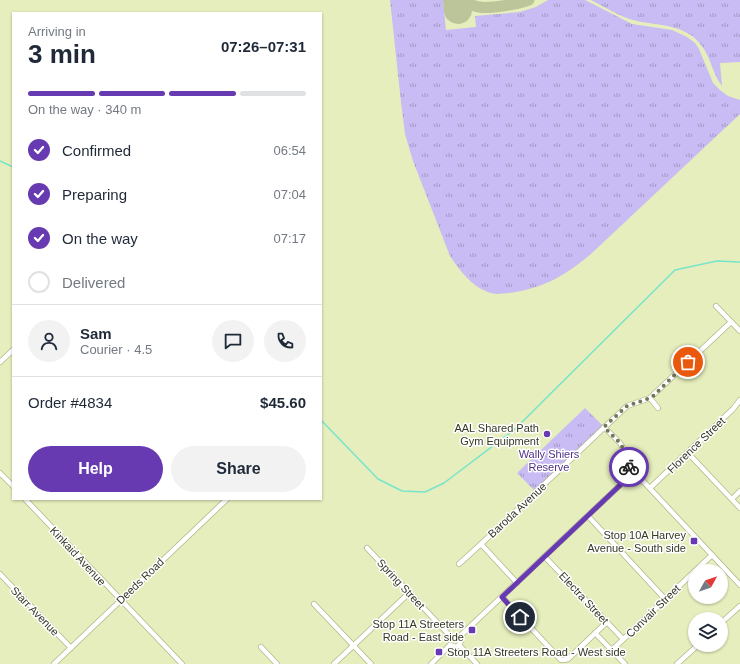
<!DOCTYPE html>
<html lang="en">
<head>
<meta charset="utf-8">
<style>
  body { margin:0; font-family:Helvetica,sans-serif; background:#f2f2f3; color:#1f2937; height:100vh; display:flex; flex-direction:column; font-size:15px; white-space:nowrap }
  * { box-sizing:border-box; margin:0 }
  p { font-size:13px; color:#747a83 }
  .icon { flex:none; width:22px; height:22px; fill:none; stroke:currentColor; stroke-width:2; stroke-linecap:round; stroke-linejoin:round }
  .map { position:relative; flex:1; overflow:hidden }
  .panel { position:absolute; left:12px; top:12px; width:310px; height:488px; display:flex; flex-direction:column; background:#fff; border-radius:0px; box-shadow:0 1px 3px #0004 }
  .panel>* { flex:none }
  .needle { width:26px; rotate:50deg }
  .buttons { position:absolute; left:688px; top:564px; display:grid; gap:8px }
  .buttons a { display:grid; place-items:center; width:40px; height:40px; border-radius:50%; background:#fff; box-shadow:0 1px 3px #0004; font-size:20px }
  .pin { position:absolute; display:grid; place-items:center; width:34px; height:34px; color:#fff; margin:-17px; border:2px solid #fff; border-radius:50%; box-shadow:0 1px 4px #0007 }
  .courier { position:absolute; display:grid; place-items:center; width:40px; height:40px; margin:-20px; border:3px solid #673ab1; border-radius:50%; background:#fff; color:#222; box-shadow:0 1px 5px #0007 }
  .overview em { font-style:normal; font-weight:600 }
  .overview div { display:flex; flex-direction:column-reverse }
  .overview { display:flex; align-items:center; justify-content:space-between; height:68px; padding:0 16px }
  h1 { font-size:26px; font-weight:600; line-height:30px }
  .bar { display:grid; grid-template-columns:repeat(4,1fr); gap:6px 4px; align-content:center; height:48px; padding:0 16px }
  .bar i { height:5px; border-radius:3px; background:#e0e1e3 }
  .bar .selected { background:#673ab1 }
  .bar p { grid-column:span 4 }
  .line { display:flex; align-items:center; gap:10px; padding:0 16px; border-top:1px solid #e0e1e3 }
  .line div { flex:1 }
  .round { display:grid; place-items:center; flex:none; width:42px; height:42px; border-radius:21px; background:#f2f2f3 }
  ol { padding:0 16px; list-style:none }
  li { display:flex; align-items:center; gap:12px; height:44px }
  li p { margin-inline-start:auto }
  li .icon { padding:4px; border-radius:50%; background:#673ab1; color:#fff; stroke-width:4 }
  li:last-child { color:#747a83 }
  li i { width:22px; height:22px; border:2px solid #e0e1e3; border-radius:50% }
  .action { display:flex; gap:8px; margin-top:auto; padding:8px 16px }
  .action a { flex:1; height:46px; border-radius:24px; background:#673ab1; color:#fff; font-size:16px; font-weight:600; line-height:46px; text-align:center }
  .action a+a { background:#f2f2f3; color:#1f2937 }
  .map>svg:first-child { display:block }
  .grass { fill:url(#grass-tufts) }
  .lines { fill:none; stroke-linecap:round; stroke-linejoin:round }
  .stream { stroke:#78e4cb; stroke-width:1.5 }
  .taxiway { stroke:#bcc499; stroke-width:11 }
  .runway { stroke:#bcc499; stroke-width:28 }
  .minor-casing { stroke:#b0b988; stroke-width:6 }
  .minor { stroke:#fff; stroke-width:4.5 }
  .done { stroke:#73785a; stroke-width:4; stroke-dasharray:0 7.2 }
  .route { stroke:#673ab1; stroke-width:5 }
  .poi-dot { fill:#673ab1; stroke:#fff; stroke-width:1.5 }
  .labels { text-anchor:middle; stroke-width:3; stroke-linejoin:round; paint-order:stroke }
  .poi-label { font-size:11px; fill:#353825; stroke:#fff; text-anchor:end }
  .street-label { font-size:11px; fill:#353825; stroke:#fff }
  .park-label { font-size:11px; fill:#513288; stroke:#fff }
</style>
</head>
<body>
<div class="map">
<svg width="740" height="664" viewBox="0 0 740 664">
  <defs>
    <pattern id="grass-tufts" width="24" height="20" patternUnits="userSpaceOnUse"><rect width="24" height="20" fill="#c9bbf3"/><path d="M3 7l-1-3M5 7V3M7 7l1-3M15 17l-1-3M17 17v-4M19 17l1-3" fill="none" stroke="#a499c5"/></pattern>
  </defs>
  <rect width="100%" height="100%" fill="#e5eebc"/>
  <g class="grass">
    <path d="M390,0h53l3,30 30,-3 -1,-11 45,-4 16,-5 12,-7h37l47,24 40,6 15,7 8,6 4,6 14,34 8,8 7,5 12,4v14l-148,139c-25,21 -44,33 -76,39 -8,1 -17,3 -25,1 -18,-5 -31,-22 -41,-37l-37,-95 -8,-27 -4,-32z"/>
    <path d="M591,0h149v62l-20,1 2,23c-10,-13 -11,-29 -21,-41 -16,-22 -45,-19 -68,-25 -12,-3 -30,-14 -42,-20z"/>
    <path d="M585,408l19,19 -68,65 -19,-19z"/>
  </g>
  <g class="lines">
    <g class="stream">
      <path d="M0,161l13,6"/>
      <path d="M321,420l57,59 24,12 23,1 19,-9 70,-53 161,-160 42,-9 23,1"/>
    </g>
    <path class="taxiway" d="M465,0c4,4 9,6 14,7 11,2 39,-3 50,-7"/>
    <path class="runway" d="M457,0l1,10"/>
    <defs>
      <g id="minor">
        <path d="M716,306l24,25"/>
        <path d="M0,362l13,-12"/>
        <path d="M688,362l10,10"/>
        <path d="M650,398l8,10"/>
        <path d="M604,427l16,16 4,7 5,16 111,119"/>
        <path d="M688,453l52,55"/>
        <path d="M0,473l13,13"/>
        <path d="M650,488l83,-79 7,-9"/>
        <path d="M25,499l157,165"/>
        <path d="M732,499l8,-8"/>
        <path d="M588,516l77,83"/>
        <path d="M481,544l36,39"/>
        <path d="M367,548l84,89"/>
        <path d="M545,557l78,82"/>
        <path d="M459,564l22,-20 146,-138 23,-8 3,-3 78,-73"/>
        <path d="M695,571l17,-16"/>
        <path d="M0,574l71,74"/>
        <path d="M502,597l59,63h3l4,-1 39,-37"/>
        <path d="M314,604l57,60"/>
        <path d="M721,623l19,-17"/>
        <path d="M595,633l30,31"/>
        <path d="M459,637l175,-165"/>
        <path d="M450,645l6,2 3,-2 2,-4 -2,-4"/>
        <path d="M459,645l18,19"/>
        <path d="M261,647l16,17"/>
        <path d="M612,650l83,-79"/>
        <path d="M54,664l173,-165"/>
        <path d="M334,664l75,-71"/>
        <path d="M431,664l19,-19"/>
        <path d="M677,664l21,-19"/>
      </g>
    </defs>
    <use href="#minor" class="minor-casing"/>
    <use href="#minor" class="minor"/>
  </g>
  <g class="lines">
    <path class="done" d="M629,467l-5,-17 -4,-7 -16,-16 23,-21 23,-8 3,-2 35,-34"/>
    <path class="route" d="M520,617l-18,-20 132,-125 -5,-5"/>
  </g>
  <g class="poi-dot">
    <circle cx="547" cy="434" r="4"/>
    <rect x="690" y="537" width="8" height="8" rx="2"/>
    <rect x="468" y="626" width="8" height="8" rx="2"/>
    <rect x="435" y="648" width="8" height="8" rx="2"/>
  </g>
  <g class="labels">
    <g class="poi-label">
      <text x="539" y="432">AAL Shared Path<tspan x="539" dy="13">Gym Equipment</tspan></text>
      <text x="686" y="539">Stop 10A Harvey<tspan x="686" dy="13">Avenue - South side</tspan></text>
      <text x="464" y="628">Stop 11A Streeters<tspan x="464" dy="13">Road - East side</tspan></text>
      <text x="447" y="656" text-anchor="start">Stop 11A Streeters Road - West side</text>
    </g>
    <g class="street-label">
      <text transform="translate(696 445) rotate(-44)" y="4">Florence Street</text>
      <text transform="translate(517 510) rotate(-43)" y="4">Baroda Avenue</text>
      <text transform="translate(78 556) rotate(47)" y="4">Kinkaid Avenue</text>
      <text transform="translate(140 581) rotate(-44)" y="4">Deeds Road</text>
      <text transform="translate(401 584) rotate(47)" y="4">Spring Street</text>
      <text transform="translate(584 598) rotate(47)" y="4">Electra Street</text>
      <text transform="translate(35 611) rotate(46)" y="4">Starr Avenue</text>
      <text transform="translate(653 611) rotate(-44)" y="4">Convair Street</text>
    </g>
    <g class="park-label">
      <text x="549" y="458">Wally Shiers<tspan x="549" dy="13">Reserve</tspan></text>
    </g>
  </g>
</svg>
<div class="buttons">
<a><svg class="needle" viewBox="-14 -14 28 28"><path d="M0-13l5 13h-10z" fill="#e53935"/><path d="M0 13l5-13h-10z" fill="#747a83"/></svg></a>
<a><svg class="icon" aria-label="layers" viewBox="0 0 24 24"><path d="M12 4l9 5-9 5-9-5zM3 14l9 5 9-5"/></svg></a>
</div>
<div class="pin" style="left:688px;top:362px;background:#ea580c"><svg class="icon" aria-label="bag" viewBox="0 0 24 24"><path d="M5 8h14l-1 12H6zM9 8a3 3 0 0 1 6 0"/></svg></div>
<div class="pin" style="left:520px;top:617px;background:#1f2937"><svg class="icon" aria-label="home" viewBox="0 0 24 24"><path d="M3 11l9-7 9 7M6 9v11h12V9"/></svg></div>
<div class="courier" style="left:629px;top:467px"><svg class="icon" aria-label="bike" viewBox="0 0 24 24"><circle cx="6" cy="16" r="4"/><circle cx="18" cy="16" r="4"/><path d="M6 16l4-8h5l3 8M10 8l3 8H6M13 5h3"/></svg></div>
<section class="panel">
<div class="overview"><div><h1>3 min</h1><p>Arriving in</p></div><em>07:26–07:31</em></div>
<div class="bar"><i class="selected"></i><i class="selected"></i><i class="selected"></i><i></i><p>On the way · 340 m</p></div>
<ol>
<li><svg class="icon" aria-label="check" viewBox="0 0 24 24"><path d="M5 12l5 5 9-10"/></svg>Confirmed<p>06:54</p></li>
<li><svg class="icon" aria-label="check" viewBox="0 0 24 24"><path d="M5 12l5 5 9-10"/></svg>Preparing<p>07:04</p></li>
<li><svg class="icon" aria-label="check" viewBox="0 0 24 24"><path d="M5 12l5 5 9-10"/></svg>On the way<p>07:17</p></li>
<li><i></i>Delivered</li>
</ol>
<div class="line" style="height:72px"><a class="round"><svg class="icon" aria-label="person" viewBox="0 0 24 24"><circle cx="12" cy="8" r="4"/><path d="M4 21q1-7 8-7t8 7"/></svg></a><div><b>Sam</b><p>Courier · 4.5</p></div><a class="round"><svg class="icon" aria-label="chat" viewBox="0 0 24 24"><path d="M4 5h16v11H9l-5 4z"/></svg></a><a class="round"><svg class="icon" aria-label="phone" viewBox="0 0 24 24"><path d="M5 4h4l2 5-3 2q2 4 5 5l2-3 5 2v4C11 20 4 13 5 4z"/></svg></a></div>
<div class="line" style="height:52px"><div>Order #4834</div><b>$45.60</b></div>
<div class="action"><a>Help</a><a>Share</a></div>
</section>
</div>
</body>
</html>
